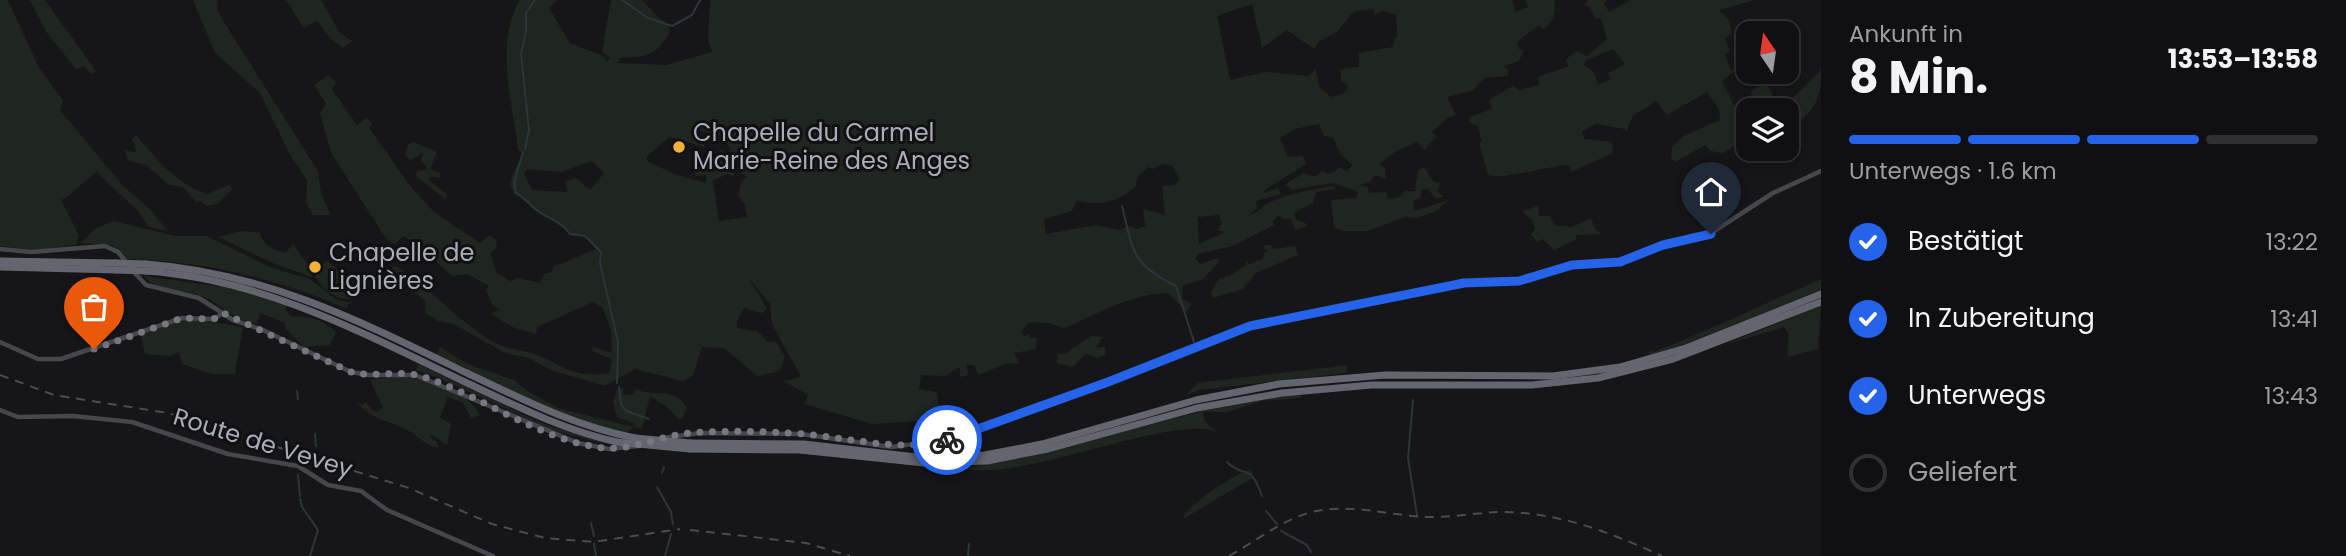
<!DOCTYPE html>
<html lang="de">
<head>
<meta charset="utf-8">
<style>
  body { margin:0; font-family:Poppins,sans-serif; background:#1e1e20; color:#f1f3f6; height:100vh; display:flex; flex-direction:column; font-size:26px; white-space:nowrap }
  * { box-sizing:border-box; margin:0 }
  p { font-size:23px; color:#9c9d9f }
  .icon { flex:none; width:38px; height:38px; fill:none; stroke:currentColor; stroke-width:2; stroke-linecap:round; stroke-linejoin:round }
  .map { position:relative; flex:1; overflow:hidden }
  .sheet { display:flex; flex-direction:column; background:#101012; width:525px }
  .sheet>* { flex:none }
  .needle { width:46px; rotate:347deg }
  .controls { position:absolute; left:1736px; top:21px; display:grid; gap:14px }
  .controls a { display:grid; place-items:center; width:63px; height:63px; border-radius:14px; background:#101012; box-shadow:0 4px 10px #0003,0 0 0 2px #303032; font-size:35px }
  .pin { position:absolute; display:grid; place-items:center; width:60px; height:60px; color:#fff; margin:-72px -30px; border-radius:50% 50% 50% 0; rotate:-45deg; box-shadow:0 0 7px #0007 }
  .pin .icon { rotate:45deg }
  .courier { position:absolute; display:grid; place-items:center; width:70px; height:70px; margin:-35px; border:5px solid #2563eb; border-radius:50%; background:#fff; color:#222; box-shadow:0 2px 9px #0007 }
  .summary em { font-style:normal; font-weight:700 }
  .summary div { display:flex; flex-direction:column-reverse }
  .summary { display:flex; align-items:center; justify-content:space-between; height:119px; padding:0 28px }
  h1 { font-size:46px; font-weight:700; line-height:52px }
  .bar { display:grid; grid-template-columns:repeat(4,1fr); gap:10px 7px; align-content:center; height:84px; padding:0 28px }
  .bar i { height:9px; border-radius:5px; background:#303032 }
  .bar .on { background:#2563eb }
  .bar p { grid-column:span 4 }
  ol { padding:0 28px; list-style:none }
  li { display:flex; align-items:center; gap:21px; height:77px }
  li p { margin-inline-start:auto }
  li .icon { padding:7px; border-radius:50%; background:#2563eb; color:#fff; stroke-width:4 }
  li:last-child { color:#9c9d9f }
  li i { width:38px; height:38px; border:4px solid #303032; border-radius:50% }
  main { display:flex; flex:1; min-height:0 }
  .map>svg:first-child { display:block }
  .green { fill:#1e261f; fill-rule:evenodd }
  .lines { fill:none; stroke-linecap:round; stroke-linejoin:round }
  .stream { stroke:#2c353c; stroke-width:2 }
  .secondary { stroke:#45474d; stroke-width:4.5 }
  .highway { stroke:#63666e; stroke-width:7 }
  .rail { stroke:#4a4c52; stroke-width:2; stroke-dasharray:9 7; stroke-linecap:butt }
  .highway-bridge { stroke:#63666e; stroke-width:7 }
  .done { stroke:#757880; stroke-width:7; stroke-dasharray:0 12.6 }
  .route { stroke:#2563eb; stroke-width:9 }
  .poi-dot { fill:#f2b134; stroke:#111113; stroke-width:2.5 }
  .labels { text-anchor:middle; stroke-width:6; stroke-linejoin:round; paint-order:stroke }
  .poi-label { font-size:24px; fill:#a8adb8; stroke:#111113; text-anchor:start }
  .street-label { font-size:24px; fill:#a8adb8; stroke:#111113 }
</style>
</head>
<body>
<main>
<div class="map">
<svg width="1821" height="556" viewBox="0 0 1821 556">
  <rect width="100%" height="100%" fill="#161618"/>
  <g class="green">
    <path d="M0,0h8l31,68 24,32 -3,10 63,76 29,25 15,20 -19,-4c-10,-23 -36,-36 -51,-56l-34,29 -3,-2 19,37 -3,10 -43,5 -33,-4z"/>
    <path d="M30,0h15l51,71 -4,4 -8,-9 -8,3 -29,-36z"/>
    <path d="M193,0h25l-1,9 5,10 96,152 3,22 10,22h-18l-7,-13 1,-22 -18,-27 -29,-60 -45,-40z"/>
    <path d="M286,0h35l19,33 12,8 -9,7 -11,-8 -15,-19 -13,7z"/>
    <path d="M520,0h38l-9,8 21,35 33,13 4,6 3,-4 -8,-6 9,-52h31l18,19 8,4 2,9c-15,25 -23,25 -50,26l-3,5 49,2 46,-13 -4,-13 2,-39h803l2,12 13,-5 -3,-7h29c2,13 0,21 -10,29l-5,-4 -22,17 2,7 5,1 -5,11 -15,5 5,6 -2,4 -23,2 -10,12 -27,7 9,18 -8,3 -16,14 5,5 -13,13 -7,-8 -21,9 -17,13 6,4 1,11 -11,-4 -4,6 -11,4 8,2 1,6 17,-1 2,7 12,-2 5,-6h10l3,-21 6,-3 10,15 6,1 -3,9 7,4 -8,3 -8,-10 -7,1v7l-8,4 2,10 33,-11 -10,10 -20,8 -13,-1 -37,14h-23l-11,-3 -3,-28 25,-2 3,-6 -27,-9 -41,7 -5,-6 17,-11 12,3 7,-5 6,3 7,-2 3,-5 9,4 5,-6 -11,-10 -8,-17 -9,-2 -5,-12 -24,5 -15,9 8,19 15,-1 3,8 -41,26 -1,3 14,-5 3,6 -25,7 1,7 -8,7c9,-1 13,-9 21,-13 21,-9 42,-13 64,-16v3l-18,3 -3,11 -19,10 2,7 11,4v3l-12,3 -4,-12 -7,1 -5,-3 -6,5 1,4 -41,21 -35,8 -3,5 5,5 18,-6 2,3 -18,19 -19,5 -1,14 10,5 -6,8 -18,-19c-35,0 -72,22 -104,35l-15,-5 -20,-1 -8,10 3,4 5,-2 2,4h6l-1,11 -22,4 6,11 -12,-1 -30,12 -4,-10h-7l1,10 -8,2v-10l-15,9 -24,-1 -2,14 18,3 2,18 -5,2 4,8 -66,4 -68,-20 4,-9 -24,-14 17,-4 -29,-53 -2,-20 -21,-26 18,31 -5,4 -18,-5 -7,13v7l20,3 11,11h8l9,14 -5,15 -23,5 -33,-28 -22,-1 -9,28 -10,6 -48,-12 -30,17 -54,-16 -22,-12 -24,-5 -51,-29 -16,-3 -12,-8 -1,-12 -25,-20 -3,-7h-7l-1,-5 7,-3c36,22 62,56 99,77 11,6 25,6 37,10 33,13 37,24 77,21l3,-15 -20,-8 1,-4 19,6 -1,-22 -8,-23 -10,-6 -56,25 -1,7 -24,-7 -19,-12 -2,-2 9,-3 -8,-5 -6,-15 3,-4 -21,-12 -16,2 -34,-31 -15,-9 -8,8 -8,-4 -56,-87 -11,-40 6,-9 -12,-19 14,-10 8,8 -4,6 25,36 9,-7 6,5 -3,5 42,59 24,26 45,30 10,-8 7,6 -1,7 -6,5 7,20 13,8 7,-3 24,5 3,-9 8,-2 1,-5 43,-18 -9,-12 -15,-2c-10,-12 -19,-14 -33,-22 -8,-4 -11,-14 -20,-19l-3,2c-13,-17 0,-25 7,-42l-5,-4c-5,-47 -24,-107 2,-150zM1252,4l10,44 25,-18 27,19 4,-7 20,-11 16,-20 19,-2 2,6 7,-4 14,4 1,22 -3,1 -1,9 -34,6v14l-19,2 1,11 7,7 -4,6 -13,4 -12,-10 -3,-18 -7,7 -43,-4 -36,8 -13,-64zM693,129l25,6 13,13 -3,5 -7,-4 -4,5 8,5 -16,5 -11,-7 -6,7 4,12 10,-1v8l-32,-9 -27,-13v-5l23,-19c10,2 28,9 35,10l-3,-10 -7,-1zM592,161l12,12 -14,17 -14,-12 -11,3 2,11 -35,-2 -8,-16 3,-5 34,3zM1163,164l10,2 6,13 -4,6 -13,1 3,29 -22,-6 2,17 -8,3 -7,-3 -11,4 -23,-5 -50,9 -2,-15 28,-8 4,-10c25,4 39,3 59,-14l3,-11 10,-9 5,2zM733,168l14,9 -6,4 -3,14 7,10 2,12 -28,4 -6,-41 15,-6 6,3zM1219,215l3,9 -5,6 8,2 -26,12 -1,-27z"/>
    <path d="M1589,0h18l-3,3 5,9 22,-12h124l-36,10 10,10 3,14 -7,4 5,13 -5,3 6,16h5l-14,11 14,28 16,-6 -1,-12 15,-8 7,12 -7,10 4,5h-22v21l-12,5 -2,10 -10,7 -14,-2 -5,-6 -30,17 -4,-4 1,-12 12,-10 36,-16 -1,-11 -12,-17 -40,23 -11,-14 -23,15 -7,16 -1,-3 -29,-5 -14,7 2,8 28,3 1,11 -42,19 -2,-7c-22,1 -64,15 -81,10l-9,-32 3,-1 -4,-16 -8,-3 -1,-6 23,-8 -3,-9 24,-14 6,4 20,-5 -1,-8 31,-11 -4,-6 11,-9 11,5 20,-17 -6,-21 -6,1 -5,-12 -6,-2zM1613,49l12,15 -17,9 3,6 -13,6 -4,-13 -10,-7 2,-5z"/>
    <path d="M1821,70c0,22 -3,39 -23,52l-12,-17z"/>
    <path d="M136,135c19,22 41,50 71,59l22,-9 3,4 -14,15 -12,2 -5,-5 -5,1 -13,-15 -14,-2 -24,-21 -17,-3 -3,-11 12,3 -5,-14z"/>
    <path d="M413,142l24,10 -7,17 10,4 1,5 -11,-1 -2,3 19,14 -1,6 -30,-24 1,-5 11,-2 -7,-8 2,-8 -13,7 -5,-5 3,-11z"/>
    <path d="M1538,206l1,10h11l4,9 18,2 19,-9 4,11 7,5 -26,1v5l-22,10 -11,-11 -5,3 -7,-7 4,-7 -3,-8 -10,-9z"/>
    <path d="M114,221l62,15h31l65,32 38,11 27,21 17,3 -6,1 -1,5c-72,-31 -143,-48 -221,-50l-14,-14 -32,-2 16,-15z"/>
    <path d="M242,231l18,2c3,13 13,16 25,20l8,-9 17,24 2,9 -37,-13 -57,-27z"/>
    <path d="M1265,245h5l4,4 21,-3 3,9 -42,18 -13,16 -30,9 -2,-6 8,-14 5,1 2,-4 3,1 17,-11 -1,-5 4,4 14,-5 1,-7 4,-1 -4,-2z"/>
    <path d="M327,261l16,13 -5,5 8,9 -3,4h4l4,-5 6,11c-20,5 -38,-10 -44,-28z"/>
    <path d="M144,276l100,14 43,14 -1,7 6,6c15,-2 32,3 44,15l-6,13 -26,2 -18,-18 -1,-6 -25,-10 -3,11c-24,-3 -34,-19 -55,-28 -17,-7 -46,-4 -58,-20z"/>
    <path d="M1821,279v11l-145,58 -28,8 3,-7 3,3c61,-24 110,-48 167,-73z"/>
    <path d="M1821,306l-3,43 -31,8 2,-23 -5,-7 -66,20z"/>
    <path d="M197,319l46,8 -8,47h-23l-30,-10 -3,-12 -9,4 -25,-2 -4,-19 36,-13z"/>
    <path d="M1091,336l12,1 -8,11 10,-1v8l-8,3 -11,-5 -13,14 -16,-4 1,-9 8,-1z"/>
    <path d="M440,347l28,17 46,16 13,11 34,18 73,18 2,-3 -19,-7 -4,-15 4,-12 6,-3v7l10,1 2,-6c19,9 38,-3 52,18l-5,12 -3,1 -12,-13 -17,-11 -8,33 -8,-2 -8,6c-67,-17 -127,-49 -189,-79z"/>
    <path d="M418,364l121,58 70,23 -54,-14 -121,-55 -18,-5z"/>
    <path d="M1347,365l-1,8 -146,17 -15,5 13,-12z"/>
    <path d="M399,376c27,3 69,14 81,39l-9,3 -8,-15 -15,-6 -8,20 11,7 -4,21 -15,-10 -2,2 7,5 1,6c-14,-3 -19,-12 -33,-19 -20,-10 -31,-8 -49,-27l6,3 4,-3 6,8 6,2 5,-5 -13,-27z"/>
    <path d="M1301,393v5l-40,3 -33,11h-25l2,9 12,12c-12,-7 -22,-4 -36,-3 -54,4 -173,51 -217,38l76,-14 162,-43z"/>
    <path d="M1251,469l3,8 -71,42c3,-14 52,-45 68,-50z"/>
  </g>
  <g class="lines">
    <g class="stream">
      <path d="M622,0l26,18 24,8 20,-11 8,-15"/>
      <path d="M525,149l4,-19 -8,-77 5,-21v-19l9,-13"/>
      <path d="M523,152l-9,31 2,10c10,5 14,13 22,18 12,9 23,10 32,23l15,2 16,16 -1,11 18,79 -1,41"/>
      <path d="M1122,206c11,45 9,58 54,80l18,56"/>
      <path d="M619,387l2,17 5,7 23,8"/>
      <path d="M297,391l1,8"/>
      <path d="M1413,400l-5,58 9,57"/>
      <path d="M315,434l1,12"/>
      <path d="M1227,462c16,17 23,-1 35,34"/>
      <path d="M662,473l2,-6"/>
      <path d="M298,475l2,21"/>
      <path d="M657,487l14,25 2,12"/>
      <path d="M300,499l2,8 16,23 -8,26"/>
      <path d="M1266,511l11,13"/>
      <path d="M591,523l3,13"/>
      <path d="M1281,531l26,14 4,7"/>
      <path d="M594,544l2,12"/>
      <path d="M665,556l6,-22"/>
      <path d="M968,556l1,-12"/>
    </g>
    <g class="secondary">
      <path d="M0,249l31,3 74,-6 13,6 9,11"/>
      <path d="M132,270l14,15 53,13 34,22 30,10 88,42 18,3h46l163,68 31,6 29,-3"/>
      <path d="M0,342l38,17h23l121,-41 32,1 9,-6"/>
      <path d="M0,410l18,7 55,-1 59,6 96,32 70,12 30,19 33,6 26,19 106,46"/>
      <path d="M663,438l37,-5 101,1 90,13 55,-7 162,-58 142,-57 213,-42 56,-2 53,-16 48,-2 43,-18 42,-8 68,-44 48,-22"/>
    </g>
    <g class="highway">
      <path d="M0,261l115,2"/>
      <path d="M146,264c120,9 214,57 321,109 55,26 107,53 168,65"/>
      <path d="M0,267l116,3"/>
      <path d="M146,271c116,8 215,61 319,111 49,23 98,48 152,60"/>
      <path d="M690,443l114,1 112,13 69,-2 57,-11 154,-44 83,-16 106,-9 168,1 67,-9 66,-19 135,-54"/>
      <path d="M690,449l110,1 124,13 63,-2 61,-12 149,-41 85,-15 89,-8h161l66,-7 75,-19 148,-57"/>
    </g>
    <g class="rail">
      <path d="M0,375l54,20 114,18 241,75 83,36 53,14 48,4 87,-13"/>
      <path d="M690,530l116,13 44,13"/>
      <path d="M1229,556c27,-15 50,-34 79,-43 40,-11 77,2 117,4 26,1 53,-5 79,-5 58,1 107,21 158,44"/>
    </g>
    <g class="highway-bridge">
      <path d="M115,263l31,1"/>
      <path d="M116,270l30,1"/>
      <path d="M635,438l55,5"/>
      <path d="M617,442l73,7"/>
    </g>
  </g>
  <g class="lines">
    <path class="done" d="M94,349l88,-31 32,1 9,-6 128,59c24,6 49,-3 73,5 58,19 111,60 172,70 33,6 61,-11 93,-14 42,-3 91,-2 133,3 43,5 82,15 125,4"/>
    <path class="route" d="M947,440l161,-58 142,-56 214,-43 55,-2 53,-16 48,-3 43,-17 48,-11"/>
  </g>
  <g class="poi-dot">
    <circle cx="679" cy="147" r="7"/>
    <circle cx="315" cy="267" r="7"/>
  </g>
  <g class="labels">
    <g class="poi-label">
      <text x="693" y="141">Chapelle du Carmel<tspan x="693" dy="28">Marie-Reine des Anges</tspan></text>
      <text x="329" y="261">Chapelle de<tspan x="329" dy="28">Lignières</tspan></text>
    </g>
    <g class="street-label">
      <text transform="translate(263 443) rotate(17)" y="8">Route de Vevey</text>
    </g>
  </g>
</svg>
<div class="controls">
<a><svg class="needle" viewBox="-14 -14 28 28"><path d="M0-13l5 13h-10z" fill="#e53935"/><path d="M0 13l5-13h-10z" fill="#9c9d9f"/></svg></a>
<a><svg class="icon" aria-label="layers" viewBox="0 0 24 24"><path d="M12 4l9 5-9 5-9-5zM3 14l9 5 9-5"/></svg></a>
</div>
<div class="pin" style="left:94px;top:349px;background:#ea580c"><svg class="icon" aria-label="bag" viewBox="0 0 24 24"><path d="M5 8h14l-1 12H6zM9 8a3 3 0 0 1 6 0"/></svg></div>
<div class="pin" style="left:1711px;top:234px;background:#1f2937"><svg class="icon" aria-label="home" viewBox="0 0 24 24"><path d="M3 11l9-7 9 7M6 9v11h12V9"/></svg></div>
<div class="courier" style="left:947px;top:440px"><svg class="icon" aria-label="bike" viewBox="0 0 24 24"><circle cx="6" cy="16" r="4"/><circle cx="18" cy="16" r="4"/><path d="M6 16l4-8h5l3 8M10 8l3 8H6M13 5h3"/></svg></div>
</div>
<section class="sheet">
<div class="summary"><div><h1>8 Min.</h1><p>Ankunft in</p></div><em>13:53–13:58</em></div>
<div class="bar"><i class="on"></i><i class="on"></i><i class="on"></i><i></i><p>Unterwegs · 1.6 km</p></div>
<ol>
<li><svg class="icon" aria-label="check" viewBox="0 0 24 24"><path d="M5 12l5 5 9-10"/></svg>Bestätigt<p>13:22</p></li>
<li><svg class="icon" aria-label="check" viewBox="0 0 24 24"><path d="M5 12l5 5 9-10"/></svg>In Zubereitung<p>13:41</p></li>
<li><svg class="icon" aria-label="check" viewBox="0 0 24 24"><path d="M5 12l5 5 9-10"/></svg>Unterwegs<p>13:43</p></li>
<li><i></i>Geliefert</li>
</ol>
</section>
</main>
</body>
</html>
